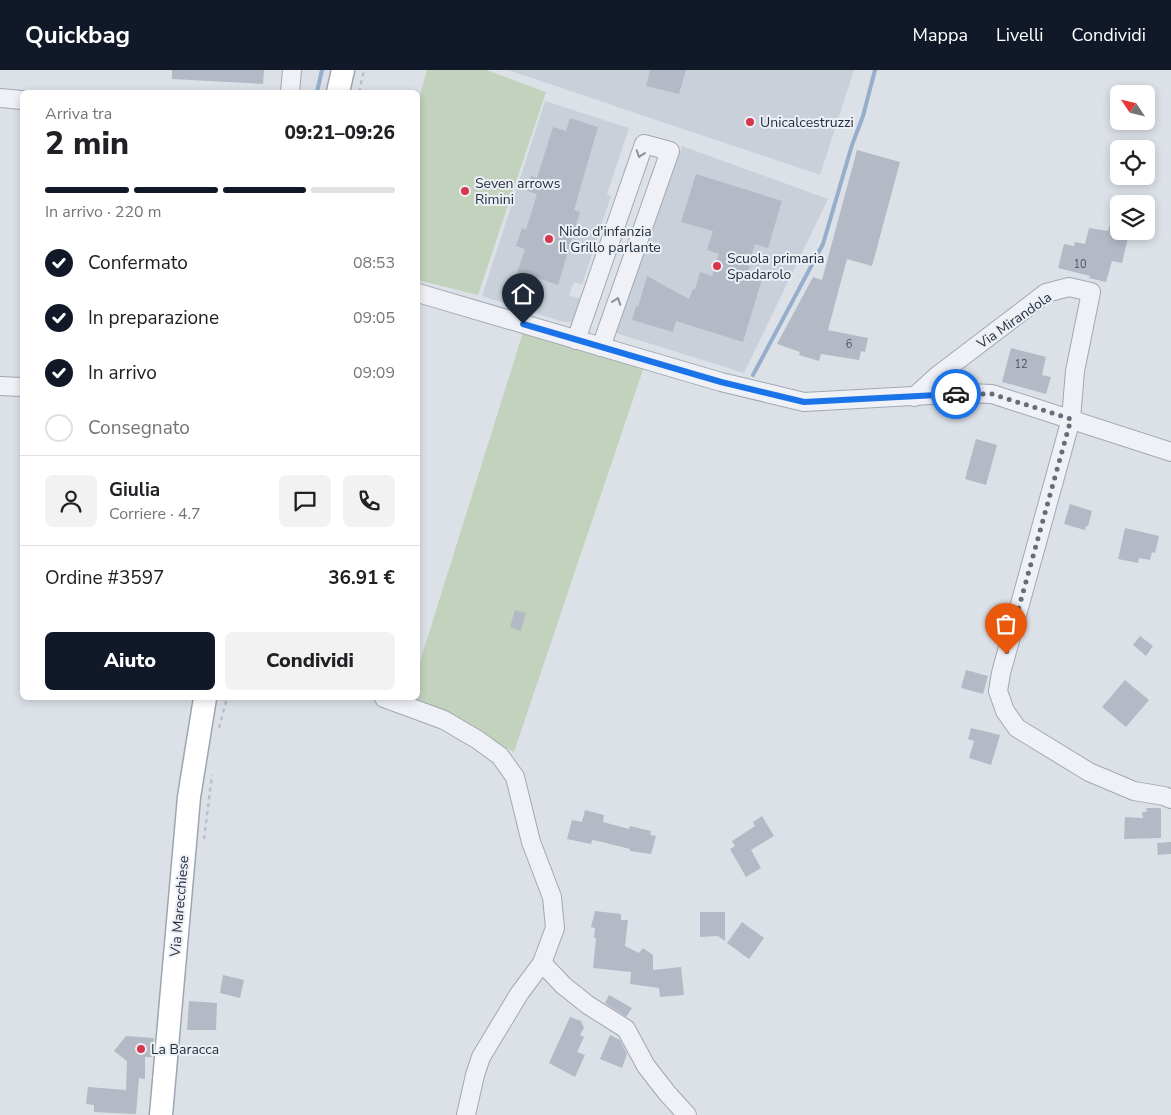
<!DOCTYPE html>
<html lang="it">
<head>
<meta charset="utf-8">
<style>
  body { margin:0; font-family:"Nunito Sans",sans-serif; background:#f2f2f2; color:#202124; height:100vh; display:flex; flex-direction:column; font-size:19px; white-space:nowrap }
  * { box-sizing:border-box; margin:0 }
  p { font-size:16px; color:#757577 }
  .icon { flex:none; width:28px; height:28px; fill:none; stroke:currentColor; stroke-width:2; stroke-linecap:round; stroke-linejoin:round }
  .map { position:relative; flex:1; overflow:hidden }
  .side { position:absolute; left:20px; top:20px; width:400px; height:610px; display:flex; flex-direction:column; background:#fff; border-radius:8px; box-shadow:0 2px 8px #0003 }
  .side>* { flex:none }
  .needle { width:32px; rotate:305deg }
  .fabs { position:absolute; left:1110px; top:15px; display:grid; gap:10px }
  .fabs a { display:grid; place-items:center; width:45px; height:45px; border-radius:8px; background:#fff; box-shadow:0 2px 8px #0003; font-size:25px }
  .pin { position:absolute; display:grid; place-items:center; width:42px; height:42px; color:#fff; margin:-51px -21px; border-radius:50% 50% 50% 0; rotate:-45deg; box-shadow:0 0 5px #0007 }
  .pin .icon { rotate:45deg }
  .courier { position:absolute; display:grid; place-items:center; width:50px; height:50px; margin:-25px; border:4px solid #1a73e8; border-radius:50%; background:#fff; color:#222; box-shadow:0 1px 6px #0007 }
  .headline em { font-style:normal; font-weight:800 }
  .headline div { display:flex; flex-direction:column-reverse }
  .headline { display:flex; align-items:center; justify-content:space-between; height:85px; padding:0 25px }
  h1 { font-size:32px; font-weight:800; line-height:38px }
  .bar { display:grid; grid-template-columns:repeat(4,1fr); gap:8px 5px; align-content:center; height:60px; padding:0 25px }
  .bar i { height:6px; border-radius:4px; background:#e0e0e0 }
  .bar .on { background:#111827 }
  .bar p { grid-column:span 4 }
  .line { display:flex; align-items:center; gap:12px; padding:0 25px; border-top:1px solid #e0e0e0 }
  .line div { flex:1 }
  .round { display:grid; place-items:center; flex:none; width:52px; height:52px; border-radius:8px; background:#f2f2f2 }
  ol { padding:0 25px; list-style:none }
  li { display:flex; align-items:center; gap:15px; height:55px }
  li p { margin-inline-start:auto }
  li .icon { padding:5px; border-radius:50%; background:#111827; color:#fff; stroke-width:4 }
  li:last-child { color:#757577 }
  li i { width:28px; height:28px; border:2px solid #e0e0e0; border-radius:50% }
  .action { display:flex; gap:10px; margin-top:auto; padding:10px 25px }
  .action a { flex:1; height:58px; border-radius:8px; background:#111827; color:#fff; font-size:20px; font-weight:800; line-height:58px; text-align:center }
  .action a+a { background:#f2f2f2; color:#202124 }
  header { display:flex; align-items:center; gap:30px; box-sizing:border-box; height:70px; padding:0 25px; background:#111827; color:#fff }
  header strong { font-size:24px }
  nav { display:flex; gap:28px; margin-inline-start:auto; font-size:18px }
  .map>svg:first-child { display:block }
  .built { fill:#cad0da }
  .green { fill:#c2d2bd }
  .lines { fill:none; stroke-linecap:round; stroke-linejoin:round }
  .stream { stroke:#94aecb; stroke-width:4 }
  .building { fill:#b3bac5 }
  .minor-casing { stroke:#a1a8b2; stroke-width:20 }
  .major-casing { stroke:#9ba5b4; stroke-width:25 }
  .path { stroke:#babec6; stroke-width:2.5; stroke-dasharray:4 4; stroke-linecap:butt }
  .minor { stroke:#eff1f6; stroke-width:18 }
  .major { stroke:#fff; stroke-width:22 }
  .oneway { stroke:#8a909a }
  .done { stroke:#656d7a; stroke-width:5; stroke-dasharray:0 9 }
  .route { stroke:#1a73e8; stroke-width:6 }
  .poi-dot { fill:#d8364d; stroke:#ecf0f5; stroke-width:2 }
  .labels { text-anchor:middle; stroke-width:4; stroke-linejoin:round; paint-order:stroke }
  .number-label { font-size:11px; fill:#485160 }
  .poi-label { font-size:14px; fill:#252e3f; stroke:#ecf0f5; text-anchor:start }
  .street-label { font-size:14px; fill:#252e3f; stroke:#ecf0f5 }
</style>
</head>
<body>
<header>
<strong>Quickbag</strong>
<nav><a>Mappa</a><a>Livelli</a><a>Condividi</a></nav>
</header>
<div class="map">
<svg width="1171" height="1045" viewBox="0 0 1171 1045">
  <rect width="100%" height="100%" fill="#dce1e8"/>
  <g class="built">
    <path d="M508,0h346l-34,105z"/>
    <path d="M545,31l84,27 -22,66 4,2 -29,89 -8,-3 -5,13 15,5 -6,17 -6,5h-9l-81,-26z"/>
    <path d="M682,76l146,53 -84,174 -128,-40z"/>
  </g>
  <g class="green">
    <path d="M427,0h59l60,22 -68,203 -60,-15v-178z"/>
    <path d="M524,259l120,38 -130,385 -105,-54h9v-30z"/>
  </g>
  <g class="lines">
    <g class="stream">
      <path d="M317,22l5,-22"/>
      <path d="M753,305l70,-131 29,-99 11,-29 12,-46"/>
    </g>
  </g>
  <g class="building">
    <path d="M172,0h92l-1,14 -91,-5z"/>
    <path d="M650,0h36l-7,24 -33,-8z"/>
    <path d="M570,48l28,9 -24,83 6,2 -22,73 -23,-8 -1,4 -18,-5 9,-27 -9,-3 6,-18 4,2 11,-36 -10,-3 4,-15 6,2 16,-51 13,4z"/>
    <path d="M857,80l43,12 -28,104 -25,-7 -19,71 40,8 -3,14 -4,-1 -2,9 -38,-6 -2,7 -20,-6 1,-3 -23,-8 36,-67 9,3z"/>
    <path d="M696,104l86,27 -14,47 -13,-4 -7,22h2l-3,8 15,5 -19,63 -67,-21 -3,11 -41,-12 4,-14 2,1 9,-31 42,23 4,-10h2l5,-17 12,4 7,-22 -12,-4 6,-19 -32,-9z"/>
    <path d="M1116,134h3v32l9,2 -6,25 -10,-2 -6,21 -17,-4 1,-2 -32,-8 6,-24 10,2 1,-4 10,2 4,-16 19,3z"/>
    <path d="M1011,278l35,9 -4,18 9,2 -5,17 -44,-12z"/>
    <path d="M976,369l21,6 -11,40 -21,-6z"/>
    <path d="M1070,434l22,7 -4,15h-2l-1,4 -21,-6z"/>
    <path d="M1125,458l34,8 -4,17 -3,-1 -2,8 -11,-2 -1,5 -20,-4z"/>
    <path d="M515,540l11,3 -5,18 -11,-4z"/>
    <path d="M1140,566l13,10 -7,10 -13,-11z"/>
    <path d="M966,600l22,6 -5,18 -22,-6z"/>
    <path d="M1125,610l24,20 -23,27 -24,-20z"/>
    <path d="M971,658l29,7 -9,30 -22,-7 5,-17 -6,-2z"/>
    <path d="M1146,738h15v30l-37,1 1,-22 18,1 -1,-6h5z"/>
    <path d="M585,740l19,5 -1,7 26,7 1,-3 21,5 -1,4 6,1 -5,18 -21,-3v-2l-32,-8 -6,-1 -1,4 -24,-5 5,-19 10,2z"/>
    <path d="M762,746l12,20 -23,14 10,18 -15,9 -16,-28 5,-3 -3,-5 23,-15 -2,-4z"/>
    <path d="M1171,772v12l-13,1 -1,-12z"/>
    <path d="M595,841l26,3v6h7l-3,26 14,7 4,-5 10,7v15l28,-3 3,28 -24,2 -1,-9 -29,-4 1,-12 -38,-4 3,-30h-2l1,-10 -4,-1z"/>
    <path d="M700,842h25v29l-7,-5 -18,1z"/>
    <path d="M742,852l22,16 -15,21 -22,-16z"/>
    <path d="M223,905l21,5 -4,18 -20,-5z"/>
    <path d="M609,925l23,13 -6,9 -21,-14z"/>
    <path d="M189,931l28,2 -1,27h-29z"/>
    <path d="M570,947l11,4 3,7 -4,7 4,2 -7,15 8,3 -10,22 -26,-14z"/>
    <path d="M610,965l10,5 7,14 -5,14 -22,-9z"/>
    <path d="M126,966l28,2 -2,19h-7v22l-6,-1 -3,36 -42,-2v-7l-8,-1 2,-17 38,3 1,-29 -13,-10z"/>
  </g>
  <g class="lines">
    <defs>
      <g id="minor">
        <path d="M290,22l2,-22"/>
        <path d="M0,28l22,2"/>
        <path d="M418,223l303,89 83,20 163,-9 25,1 179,58"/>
        <path d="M576,270l68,-196 26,7 -69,196"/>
        <path d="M0,316l22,1"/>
        <path d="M914,327l23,-21 109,-83 23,-6 22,5 -16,79 -4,48 -70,254 -3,18 7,20 12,17 72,44 45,19 30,5 7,3"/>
        <path d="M384,628l60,22 34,20 22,16 15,21 16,65 21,55 3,31 -13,35 -23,31 -38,63 -6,18 -9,40"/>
        <path d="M542,893l22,23 24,19 38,24 20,37 21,27 20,22"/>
      </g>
      <g id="major">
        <path d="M338,22l5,-22"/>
        <path d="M161,1045l28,-318 16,-99"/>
      </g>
    </defs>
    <use href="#minor" class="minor-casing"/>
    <use href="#major" class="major-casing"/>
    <g class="path">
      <path d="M359,22l5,-22"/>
      <path d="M219,658l8,-30"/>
      <path d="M204,769l8,-64"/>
    </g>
    <use href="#minor" class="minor"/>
    <use href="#major" class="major"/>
  </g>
  <defs><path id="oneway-chevron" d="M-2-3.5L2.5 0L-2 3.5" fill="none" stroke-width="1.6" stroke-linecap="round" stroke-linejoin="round" transform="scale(1.25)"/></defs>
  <g class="oneway">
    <use href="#oneway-chevron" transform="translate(640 84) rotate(109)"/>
    <use href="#oneway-chevron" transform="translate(617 231) rotate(-70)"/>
  </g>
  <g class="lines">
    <path class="done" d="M956,324h36l79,25 -65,235"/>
    <path class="route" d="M523,254l198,58 83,20 152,-8"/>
  </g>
  <g class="poi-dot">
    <circle cx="750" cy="52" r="5"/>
    <circle cx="465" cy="121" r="5"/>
    <circle cx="549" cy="169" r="5"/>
    <circle cx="717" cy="196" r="5"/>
    <circle cx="141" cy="979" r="5"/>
  </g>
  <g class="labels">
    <g class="number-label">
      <text x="1080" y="198">10</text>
      <text x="849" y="278">6</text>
      <text x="1021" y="298">12</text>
    </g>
    <g class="poi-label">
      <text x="760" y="57">Unicalcestruzzi</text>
      <text x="475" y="118">Seven arrows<tspan x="475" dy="16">Rimini</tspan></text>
      <text x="559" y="166">Nido d'infanzia<tspan x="559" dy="16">Il Grillo parlante</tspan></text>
      <text x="727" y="193">Scuola primaria<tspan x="727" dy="16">Spadarolo</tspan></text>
      <text x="151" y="984">La Baracca</text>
    </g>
    <g class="street-label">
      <text transform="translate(1014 250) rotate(-35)" y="5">Via Mirandola</text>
      <text transform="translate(179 836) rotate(-85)" y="5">Via Marecchiese</text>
    </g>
  </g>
</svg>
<div class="fabs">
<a><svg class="needle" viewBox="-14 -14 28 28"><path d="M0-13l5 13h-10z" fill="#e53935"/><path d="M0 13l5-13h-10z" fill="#757577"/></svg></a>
<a><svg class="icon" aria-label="locate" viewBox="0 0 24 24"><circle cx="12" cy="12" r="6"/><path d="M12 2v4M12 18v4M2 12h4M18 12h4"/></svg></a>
<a><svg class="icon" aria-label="layers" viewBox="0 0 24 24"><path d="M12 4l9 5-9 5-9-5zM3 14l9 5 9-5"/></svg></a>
</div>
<div class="pin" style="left:1006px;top:584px;background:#ea580c"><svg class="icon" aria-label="bag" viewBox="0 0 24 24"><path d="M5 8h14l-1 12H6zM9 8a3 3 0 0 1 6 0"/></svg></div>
<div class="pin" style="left:523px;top:254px;background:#1f2937"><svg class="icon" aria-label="home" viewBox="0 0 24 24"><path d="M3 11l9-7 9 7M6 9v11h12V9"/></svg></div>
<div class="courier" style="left:956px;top:324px"><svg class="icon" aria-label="car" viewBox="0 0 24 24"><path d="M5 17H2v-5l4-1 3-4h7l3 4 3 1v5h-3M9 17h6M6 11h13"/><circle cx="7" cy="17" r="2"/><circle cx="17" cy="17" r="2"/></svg></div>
<section class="side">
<div class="headline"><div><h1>2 min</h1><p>Arriva tra</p></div><em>09:21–09:26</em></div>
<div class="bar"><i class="on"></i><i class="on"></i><i class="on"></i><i></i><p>In arrivo · 220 m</p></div>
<ol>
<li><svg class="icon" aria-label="check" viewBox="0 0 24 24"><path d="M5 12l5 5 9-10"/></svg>Confermato<p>08:53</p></li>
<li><svg class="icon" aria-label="check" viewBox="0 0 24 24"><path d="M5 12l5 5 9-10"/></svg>In preparazione<p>09:05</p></li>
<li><svg class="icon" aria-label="check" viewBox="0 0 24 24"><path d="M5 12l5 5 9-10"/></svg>In arrivo<p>09:09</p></li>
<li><i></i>Consegnato</li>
</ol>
<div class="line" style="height:90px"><a class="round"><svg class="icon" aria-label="person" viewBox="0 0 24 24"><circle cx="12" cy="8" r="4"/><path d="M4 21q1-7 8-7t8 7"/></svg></a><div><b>Giulia</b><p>Corriere · 4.7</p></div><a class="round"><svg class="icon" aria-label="chat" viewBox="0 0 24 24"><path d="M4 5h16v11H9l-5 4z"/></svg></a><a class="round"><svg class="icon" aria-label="phone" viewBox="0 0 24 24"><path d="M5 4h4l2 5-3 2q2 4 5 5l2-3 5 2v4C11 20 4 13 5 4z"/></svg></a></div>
<div class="line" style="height:65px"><div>Ordine #3597</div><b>36.91 €</b></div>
<div class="action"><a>Aiuto</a><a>Condividi</a></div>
</section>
</div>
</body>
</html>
